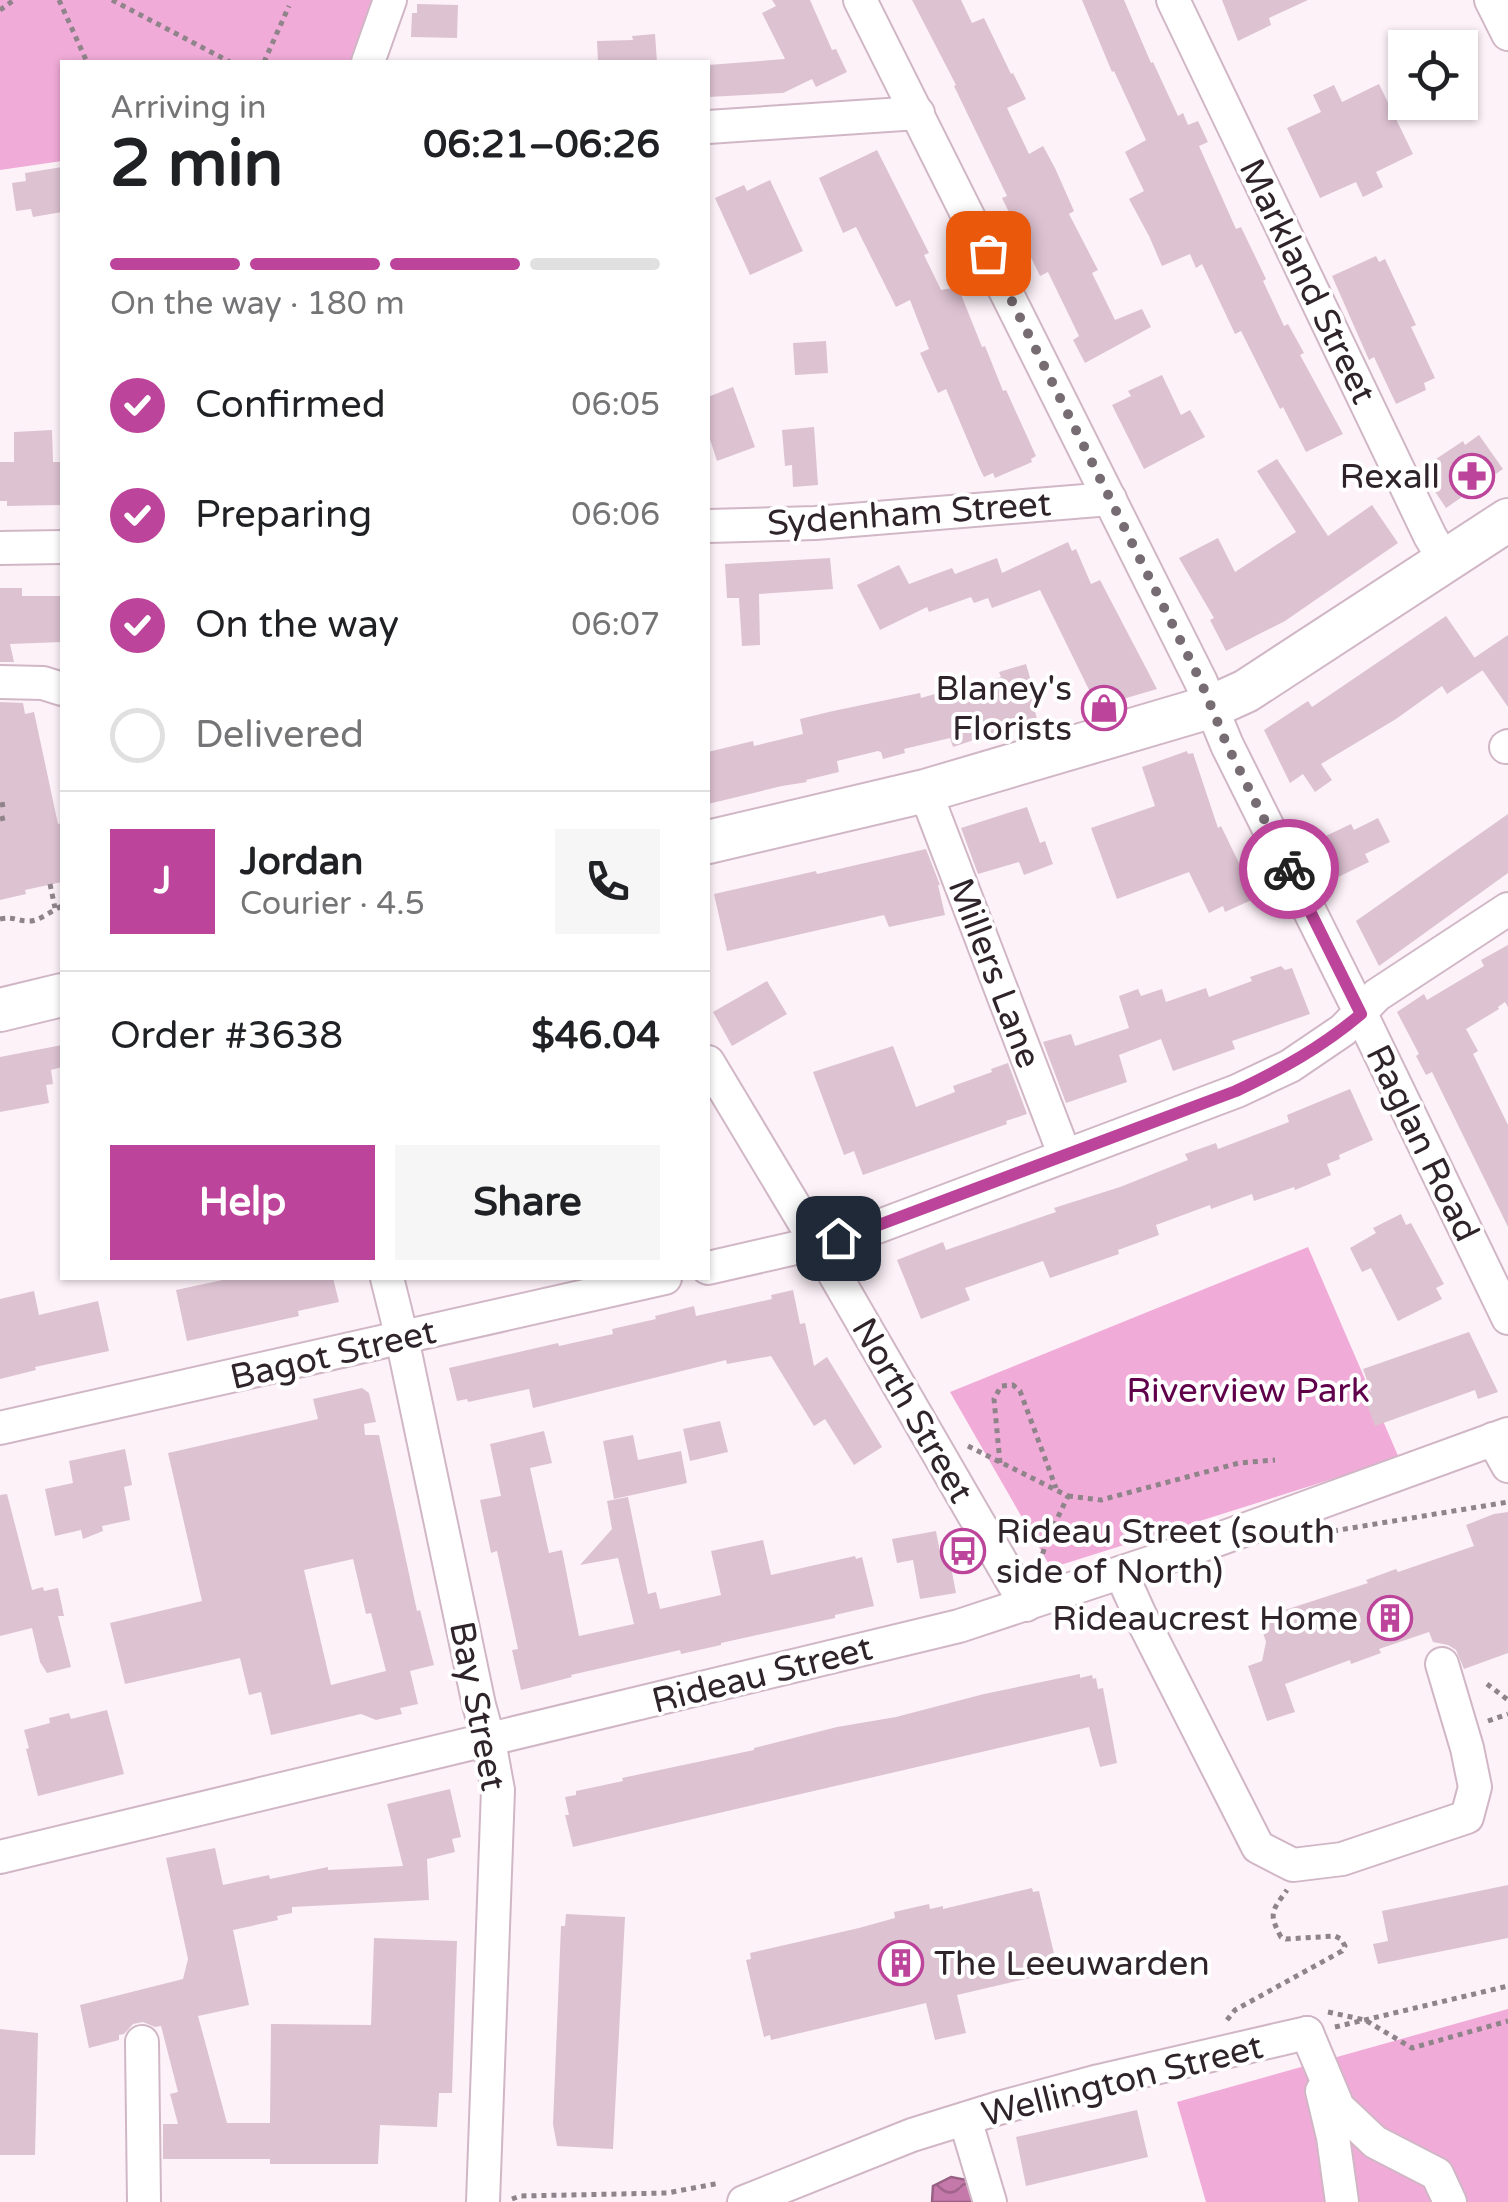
<!DOCTYPE html>
<html lang="en">
<head>
<meta charset="utf-8">
<style>
  body { margin:0; font-family:"Varela Round",sans-serif; background:#f6f6f6; color:#202124; height:100vh; display:flex; flex-direction:column; font-size:38px; white-space:nowrap }
  * { box-sizing:border-box; margin:0 }
  p { font-size:32px; color:#757577 }
  .icon { flex:none; width:55px; height:55px; fill:none; stroke:currentColor; stroke-width:2; stroke-linecap:round; stroke-linejoin:round }
  .map { position:relative; flex:1; overflow:hidden }
  .drawer { position:absolute; left:60px; top:60px; width:650px; height:1220px; display:flex; flex-direction:column; background:#fff; border-radius:0px; box-shadow:0 2px 8px #0004 }
  .drawer>* { flex:none }
  .buttons { position:absolute; left:1388px; top:30px; display:grid; gap:20px }
  .buttons a { display:grid; place-items:center; width:90px; height:90px; border-radius:0px; background:#fff; box-shadow:0 2px 8px #0004; font-size:50px }
  .pin { position:absolute; display:grid; place-items:center; width:85px; height:85px; color:#fff; margin:-42px; border-radius:20px; box-shadow:0 5px 15px #0006 }
  .courier { position:absolute; display:grid; place-items:center; width:100px; height:100px; margin:-50px; border:8px solid #bc449a; border-radius:50%; background:#fff; color:#222; box-shadow:0 2px 12px #0007 }
  .summary em { font-style:normal; font-weight:700 }
  .summary div { display:flex; flex-direction:column-reverse }
  .summary { display:flex; align-items:center; justify-content:space-between; height:170px; padding:0 50px }
  h1 { font-size:65px; font-weight:700; line-height:75px }
  .bar { display:grid; grid-template-columns:repeat(4,1fr); gap:15px 10px; align-content:center; height:120px; padding:0 50px }
  .bar i { height:12px; border-radius:8px; background:#e0e0e0 }
  .bar .selected { background:#bc449a }
  .bar p { grid-column:span 4 }
  .line { display:flex; align-items:center; gap:25px; padding:0 50px; border-top:2px solid #e0e0e0 }
  .line div { flex:1 }
  .round { display:grid; place-items:center; flex:none; width:105px; height:105px; border-radius:0px; background:#f6f6f6 }
  ol { padding:0 50px; list-style:none }
  li { display:flex; align-items:center; gap:30px; height:110px }
  li p { margin-inline-start:auto }
  li .icon { padding:10px; border-radius:50%; background:#bc449a; color:#fff; stroke-width:4 }
  li:last-child { color:#757577 }
  li i { width:55px; height:55px; border:5px solid #e0e0e0; border-radius:50% }
  .cta { display:flex; gap:20px; margin-top:auto; padding:20px 50px }
  .cta a { flex:1; height:115px; border-radius:0px; background:#bc449a; color:#fff; font-size:40px; font-weight:700; line-height:115px; text-align:center }
  .cta a+a { background:#f6f6f6; color:#202124 }
  .map>svg:first-child { display:block }
  .park { fill:#f1abd8 }
  .water { fill:url(#water-waves); stroke:#986084; stroke-width:2.5 }
  .building { fill:#ddc2d2; fill-rule:evenodd }
  .lines { fill:none; stroke-linecap:round; stroke-linejoin:round }
  .minor-casing { stroke:#d1b7c6; stroke-width:36 }
  .major-casing { stroke:#d1b7c6; stroke-width:46 }
  .path { stroke:#8f848a; stroke-width:5; stroke-dasharray:5 5; stroke-linecap:butt }
  .minor { stroke:#fff; stroke-width:32 }
  .major { stroke:#fff; stroke-width:42 }
  .done { stroke:#766c72; stroke-width:10; stroke-dasharray:0 18 }
  .route { stroke:#bc449a; stroke-width:12 }
  .labels { text-anchor:middle; stroke-width:8; stroke-linejoin:round; paint-order:stroke }
  .street-label { font-size:35px; fill:#2e242a; stroke:#fff }
  .poi-label { font-size:35px; fill:#2e242a; stroke:#fff; text-anchor:end }
  .park-label { font-size:35px; fill:#60004b; stroke:#fff }
</style>
</head>
<body>
<div class="map">
<svg width="1508" height="2202" viewBox="0 0 1508 2202">
  <defs>
    <pattern id="water-waves" width="16" height="10" patternUnits="userSpaceOnUse" patternTransform="scale(2.5)"><rect width="16" height="10" fill="#c579ab"/><path d="M0 5q4-4 8 0t8 0" fill="none" stroke="#a0638b"/></pattern>
  </defs>
  <rect width="100%" height="100%" fill="#fdf2f8"/>
  <g class="park">
    <path d="M0,0h375l-22,62h-291v99l-62,9z"/>
    <path d="M1308,1247l91,211 -348,110 -101,-176z"/>
    <path d="M1508,2009v193h-302l-29,-100z"/>
  </g>
  <path class="water" d="M951,2177l21,4 10,21h-50l1,-16z"/>
  <g class="building">
    <path d="M772,0h38l22,50 4,-1 11,23 -31,15 -4,-8 -29,14 -75,4v-32l77,-6 -23,-46 14,-7z"/>
    <path d="M912,0h49l11,23 12,-5 27,56 2,-1 13,26 -19,9 22,46 14,-8 12,22 19,43 -5,3 29,56 -6,3 23,47 27,-11 9,18 -66,36 -12,-23 6,-4 -31,-64 -8,4 -38,-78 5,-2 -53,-110 2,-1z"/>
    <path d="M1082,0h42l27,63 2,-1 25,54 5,-3 5,12 10,-4 10,21 -9,4 37,83 5,-2 25,52 -3,2 21,45 4,-2 16,29 -4,2 43,79 -37,18 -23,-45 -3,2 -39,-78 -6,3 -33,-70 -6,4 -6,-14 -28,12 -13,-30 -20,-37 15,-8 -19,-39 21,-12 -32,-69 -2,1z"/>
    <path d="M1222,0h86l-39,18 2,7 -33,16z"/>
    <path d="M417,4l41,1 -1,33 -46,-1 1,-24h5z"/>
    <path d="M655,34l2,28h-59l-1,-21 36,-1 -1,-4z"/>
    <path d="M1379,84l34,70 -37,18 7,15 -20,10 -7,-15 -36,16 -33,-70 34,-16 -8,-17 21,-10 8,17z"/>
    <path d="M877,150l52,103 -5,2 17,35 17,-3 24,60 3,-1 18,45 3,-1 30,66 -5,3 1,3 -37,16 -2,-5 -9,4 -5,-10 -33,-78 -8,4 -18,-40 9,-4 -19,-49 -14,7 -40,-80 -13,6 -24,-55z"/>
    <path d="M62,167v45l-29,5 -2,-8 -15,2 -4,-28 14,-2 -1,-8z"/>
    <path d="M770,180l33,71 -53,24 -35,-77 29,-13 3,6z"/>
    <path d="M1376,256l3,6 6,-3 31,66 -5,2 24,51 -11,5 2,7 -30,14 -22,-47 -5,3 -37,-84z"/>
    <path d="M826,341l2,32 -33,2 -2,-32z"/>
    <path d="M1162,375l19,40 9,-5 15,27 -61,32 -32,-64 19,-9 -3,-5z"/>
    <path d="M733,387l22,60 -38,14 -9,-28v-36z"/>
    <path d="M814,427l4,58 -25,2 -1,-22 -7,1 -3,-36z"/>
    <path d="M52,430l1,32h8l1,43 -55,1v-5h-7v-39h14v-30z"/>
    <path d="M1479,435l24,34 -57,39 -20,-30 4,-2 -6,-9 39,-26 2,4z"/>
    <path d="M1277,459l51,77 44,-31 26,38 -113,78 -59,30 -16,-31 4,-2 -35,-60 39,-20 17,34 61,-40 -39,-61z"/>
    <path d="M1068,542l4,9 4,-2 15,35 9,-4 57,109 -51,15 -4,-8 -8,4 -54,-110 -48,18 -4,-10 -14,5 -3,-6 -42,15 -2,-5 -47,23 -23,-45 42,-20 10,19 43,-16 3,6 42,-16 5,15z"/>
    <path d="M830,558l3,31 -74,5 1,51 -18,1 -3,-48h-12l-2,-34z"/>
    <path d="M0,588h22v8h40v46l-52,2 4,18h-14z"/>
    <path d="M1446,616l37,54 -36,24 -5,-8 -46,33 -75,45 11,16 -17,12 -12,-18 -13,9 -26,-53 44,-29 4,6z"/>
    <path d="M1508,635v72l-34,-49z"/>
    <path d="M1026,664l7,24 -4,1 8,30 -84,28 -3,-9 -46,11 1,4 -22,6 -2,-7 -3,-1 -41,10 2,11 -33,8 1,2 -25,4 -74,18v-52l45,-11 1,5 49,-12 -3,-15 33,-8 87,-18 1,5 35,-10 1,4 44,-15 -2,-5z"/>
    <path d="M0,702l23,1 2,11 9,-2 24,112 4,-1v59l-37,8 1,4 -26,6z"/>
    <path d="M1187,751l1,3 5,-1 25,75 3,-2 35,72 -31,14 -2,-6 -14,7 -20,-41 -72,27 -26,-71 64,-22 -13,-39z"/>
    <path d="M1027,807l13,36 5,-2 8,23 -29,11 -5,-13 -41,12 -17,-46z"/>
    <path d="M1508,814v59l-129,93 -23,-45z"/>
    <path d="M1378,818l12,24 -25,12 4,8 -37,18 -19,-38 38,-18 3,6z"/>
    <path d="M926,849l14,36h-2l7,30 -56,12 -5,-12 -157,36 -13,-57 102,-23 1,3z"/>
    <path d="M1508,945v62l-3,-5 -7,5 1,2 -33,20 12,22 -5,3 35,71v102l-76,-155 -6,3 -10,-19 3,-2 -22,-42 27,-18 3,6 57,-34 -3,-6z"/>
    <path d="M1281,966l4,4 7,-2 18,46 -78,27 3,8 -62,22 -12,-32 -42,16 8,27 -61,21 -23,-61 28,-8 4,12 54,-18 -10,-32 19,-7 3,7 21,-7 4,13 40,-14 3,9 43,-16 -2,-4z"/>
    <path d="M767,981l20,33 -55,32 -19,-34z"/>
    <path d="M62,1045v22l-11,3 2,14 -7,1 3,18 -49,9v-55z"/>
    <path d="M893,1046l23,61 39,-15 -2,-6 39,-14 -1,-3 17,-6 19,51 -21,7 1,3 -144,51 -9,-24 -10,4 -31,-83z"/>
    <path d="M1350,1089l23,51 -34,15 1,4 -13,5 4,11 -36,15 -1,-3 -40,14 -2,-7 -41,15 -1,-4 -54,20 3,10 -41,15 1,4 -69,24 -7,-17 -78,27 5,12 -49,19 -24,-59 46,-18 3,8 110,-38 -2,-4 66,-21 68,-27 -3,-6 31,-11 2,6 71,-27 -2,-7z"/>
    <path d="M1401,1214l5,11 5,-2 33,61 -8,4 6,11 -44,22 -27,-53 -9,4 -12,-24 26,-15 -3,-5z"/>
    <path d="M232,1278h101l6,24 -41,9 1,5 -112,25 -11,-51z"/>
    <path d="M793,1290l7,34 5,-1 9,43 13,-9 55,90 -28,18 -29,-46 -11,7 -43,-70 -44,8 -1,-4 -193,48 -4,-19 -61,13 -1,-3 -10,2 -8,-33 109,-25 1,3 54,-12 -1,-5 44,-10 -1,-3 39,-10 2,10 76,-17 -1,-4z"/>
    <path d="M34,1291l5,24 59,-14 11,50 -74,16 1,3 -36,9v-80z"/>
    <path d="M1469,1332l29,60 -20,7 -3,-9 -100,36 -12,-32 8,-2 -8,-23z"/>
    <path d="M362,1388l7,5 7,29 -12,2 1,11h14l38,176 3,-1 14,55 -24,6 8,33 -18,4 2,6 -26,6 -15,-6 -90,21 -10,-43 -12,3 -9,-37 -115,26 -15,-61 92,-22 -34,-148 150,-34 -5,-20zM353,1559l13,55 5,-1 15,58 -55,14 -27,-115z"/>
    <path d="M720,1421l8,31 -38,9 -7,-32z"/>
    <path d="M544,1431l8,32 -22,5 19,85 13,-3 17,86 55,-12 -16,-66 -38,7 32,-36 -5,-28 21,-4 20,97 8,-2 4,17 61,-14 -10,-44 52,-11 8,35 84,-19 1,3 6,-2 12,49 -39,9v3l-114,25v2l-40,9 -1,-4 -109,25 1,2 -51,13 -9,-40 6,-1 -21,-98 -6,2 -11,-53 21,-4 -11,-52z"/>
    <path d="M633,1435l5,25 43,-9 6,32 -73,16 -11,-58z"/>
    <path d="M125,1449l7,36 -8,2 6,33 -28,6 1,5 -20,8 -2,-9 -26,6 -10,-47 28,-6 -4,-22z"/>
    <path d="M7,1494l25,96 11,-3 1,4 14,-3 6,28h-6l13,51 -24,6 -7,-11 -8,-34 -32,8v-141z"/>
    <path d="M1508,1512v141l-44,16 -8,-19 -8,-5 -15,-3 -4,-10 -50,17 2,4 -30,11 -1,-4 -65,24 10,28 -28,9 -19,-55 14,-5 4,-19 -6,-19 26,-10 -1,-3 83,-27 -2,-3 30,-11 2,3 76,-26 -8,-21 28,-11z"/>
    <path d="M936,1531l5,26 8,-1 7,37 -36,6 -7,-39 -16,3 -5,-24z"/>
    <path d="M1080,1674v4l12,-3 1,4 3,-1 2,11 5,-1 14,75 -17,4 -11,-40 -516,120 -8,-32h4l-4,-18 11,-2v-4l47,-10 -1,-3 132,-28v-2l83,-21 59,-10 88,-23z"/>
    <path d="M107,1710l17,64 -86,22 -12,-47 3,-1 -5,-18 26,-7 -1,-5 20,-5 2,6z"/>
    <path d="M450,1789l11,48 -9,2 3,13 -28,7 2,41 -137,7v6l-15,3 1,4 -45,10 16,75 -51,11 29,107h43l1,-99 100,1 3,-87 83,3 -5,152h-13l-2,34 -57,-2 -2,39h-108v-5h-107v-35h15l-8,-30 8,-2 -17,-66 -6,1 -12,-5 -10,2 -9,10 -5,1v5l-30,8 -9,-43 103,-26 5,-20 -22,-101 49,-10 8,37 46,-10 1,4 58,-12v3l75,-4 -16,-62z"/>
    <path d="M1508,1885v53l-130,26 -5,-20 15,-3 -6,-30z"/>
    <path d="M1032,1888l1,4 6,-1 18,75 -6,2 1,5 -95,22 9,38 -31,7 -9,-37 -155,37 -1,-5 -6,2 -18,-77 5,-1 -1,-6 109,-25 36,-10 -1,-6 35,-8 1,5 13,-3v3z"/>
    <path d="M566,1914l59,3 -12,232 -56,-3 -4,-22 8,-198h4z"/>
    <path d="M0,2029l38,4 -3,122h-35z"/>
    <path d="M1137,2110l11,47 -122,29 -10,-49z"/>
  </g>
  <g class="lines">
    <defs>
      <g id="minor">
        <path d="M860,0l341,682 26,63 134,269 147,304"/>
        <path d="M1173,0l257,536 15,25"/>
        <path d="M1491,0l17,34"/>
        <path d="M368,62l22,-62"/>
        <path d="M708,127l210,-14"/>
        <path d="M708,526l107,-3 295,-24"/>
        <path d="M0,548l62,-1"/>
        <path d="M0,682l43,1 19,6"/>
        <path d="M1506,747l2,-1"/>
        <path d="M925,791l140,365"/>
        <path d="M708,1062l108,180 210,363"/>
        <path d="M708,1268l153,-35 376,-142 53,-25 53,-36 34,-35 131,-86"/>
        <path d="M387,1278l15,60 77,367 10,36 9,49 -15,412"/>
        <path d="M0,1428l665,-150"/>
        <path d="M1493,1439l15,27"/>
        <path d="M1121,1573l19,42 118,232 35,18 49,-6 125,-42 8,-30 -8,-39 -25,-84"/>
        <path d="M0,1857l959,-231 230,-76 319,-116"/>
        <path d="M1307,2033l31,74 37,35 62,32 13,28"/>
        <path d="M142,2042l2,160"/>
        <path d="M1322,2091l11,46 9,65"/>
        <path d="M965,2119l25,83"/>
        <path d="M744,2202l168,-67 87,-27 100,-27 208,-48"/>
      </g>
      <g id="major">
        <path d="M708,842l217,-51 288,-85 33,-15 262,-171"/>
        <path d="M0,1010l62,-15"/>
      </g>
    </defs>
    <use href="#minor" class="minor-casing"/>
    <use href="#major" class="major-casing"/>
    <g class="path">
      <path d="M59,0l28,62"/>
      <path d="M112,0l118,62"/>
      <path d="M0,10l14,-10"/>
      <path d="M264,62l25,-56"/>
      <path d="M0,805l6,-1"/>
      <path d="M0,819l8,-2"/>
      <path d="M50,884l5,24"/>
      <path d="M0,919c13,-3 17,2 28,2 11,1 24,-11 34,-15"/>
      <path d="M968,1446l100,50 -20,42 -10,29"/>
      <path d="M1000,1463l-6,-64 7,-13 12,-1 7,6 36,97"/>
      <path d="M1068,1496l33,4 138,-37 36,-3"/>
      <path d="M1333,1531l175,-29"/>
      <path d="M1487,1684l21,16"/>
      <path d="M1488,1721l20,-7"/>
      <path d="M1328,2012l37,8 47,28 96,-27"/>
      <path d="M1227,2020l8,-10 107,-59 3,-5 -4,-7 -6,-3 -49,3 -5,-2c-13,-24 -9,-26 6,-47"/>
      <path d="M1335,2027l173,-41"/>
      <path d="M512,2199l8,-3 147,-3 53,-10"/>
    </g>
    <use href="#minor" class="minor"/>
    <use href="#major" class="major"/>
  </g>
  <g class="lines">
    <path class="done" d="M988,253l213,429 26,63 62,124"/>
    <path class="route" d="M838,1238l22,-6 376,-141c46,-22 86,-44 125,-77l-72,-145"/>
  </g>
  <defs>
    <symbol id="pharmacy-ring" viewBox="-11 -11 22 22"><circle r="9.5" fill="#fff" stroke="#bc449a" stroke-width="1.5"/><path d="M-2-6h4v4h4v4h-4v4h-4v-4h-4v-4h4Z" fill="#bc449a"/></symbol>
    <symbol id="shop-ring" viewBox="-11 -11 22 22"><circle r="9.5" fill="#fff" stroke="#bc449a" stroke-width="1.5"/><path d="M-5-2.5h2.3a2.7 3.5 0 0 1 5.4 0H5L5.5 6h-11ZM-1.5-2.5h3a1.5 2.3 0 0 0-3 0Z" fill="#bc449a"/></symbol>
    <symbol id="bus-ring" viewBox="-11 -11 22 22"><circle r="9.5" fill="#fff" stroke="#bc449a" stroke-width="1.5"/><path d="M-5-6H5V4H4V6H2V4H-2V6H-4V4H-5ZM-3.5-4V0h7V-4ZM-3.5 1.2v1.5H-2V1.2ZM2 1.2v1.5H3.5V1.2Z" fill="#bc449a"/></symbol>
    <symbol id="building-ring" viewBox="-11 -11 22 22"><circle r="9.5" fill="#fff" stroke="#bc449a" stroke-width="1.5"/><path d="M-4-6H4V6H1V3H-1V6H-4ZM-2.5-4.3h1.7v1.8h-1.7ZM.8-4.3h1.7v1.8H.8ZM-2.5-1h1.7V.8h-1.7ZM.8-1h1.7V.8H.8Z" fill="#bc449a"/></symbol>
  </defs>
  <g fill-rule="evenodd">
    <use href="#pharmacy-ring" x="1447" y="451" width="50" height="50"/>
    <use href="#shop-ring" x="1079" y="683" width="50" height="50"/>
    <use href="#bus-ring" x="938" y="1526" width="50" height="50"/>
    <use href="#building-ring" x="1365" y="1593" width="50" height="50"/>
    <use href="#building-ring" x="876" y="1938" width="50" height="50"/>
  </g>
  <g class="labels">
    <g class="street-label">
      <text transform="translate(1308 281) rotate(64)" y="12">Markland Street</text>
      <text transform="translate(909 513) rotate(-4)" y="12">Sydenham Street</text>
      <text transform="translate(995 973) rotate(69)" y="12">Millers Lane</text>
      <text transform="translate(1423 1143) rotate(64)" y="12">Raglan Road</text>
      <text transform="translate(333 1354) rotate(-13)" y="12">Bagot Street</text>
      <text transform="translate(913 1410) rotate(60)" y="12">North Street</text>
      <text transform="translate(762 1674) rotate(-14)" y="12">Rideau Street</text>
      <text transform="translate(478 1706) rotate(79)" y="12">Bay Street</text>
      <text transform="translate(1122 2080) rotate(-14)" y="12">Wellington Street</text>
    </g>
    <g class="poi-label">
      <text x="1440" y="488">Rexall</text>
      <text x="1072" y="700">Blaney's<tspan x="1072" dy="40">Florists</tspan></text>
      <text x="996" y="1543" text-anchor="start">Rideau Street (south<tspan x="996" dy="40">side of North)</tspan></text>
      <text x="1358" y="1630">Rideaucrest Home</text>
      <text x="934" y="1975" text-anchor="start">The Leeuwarden</text>
    </g>
    <g class="park-label">
      <text x="1248" y="1402">Riverview Park</text>
    </g>
  </g>
</svg>
<div class="buttons">
<a><svg class="icon" aria-label="locate" viewBox="0 0 24 24"><circle cx="12" cy="12" r="6"/><path d="M12 2v4M12 18v4M2 12h4M18 12h4"/></svg></a>
</div>
<div class="pin" style="left:988px;top:253px;background:#ea580c"><svg class="icon" aria-label="bag" viewBox="0 0 24 24"><path d="M5 8h14l-1 12H6zM9 8a3 3 0 0 1 6 0"/></svg></div>
<div class="pin" style="left:838px;top:1238px;background:#1f2937"><svg class="icon" aria-label="home" viewBox="0 0 24 24"><path d="M3 11l9-7 9 7M6 9v11h12V9"/></svg></div>
<div class="courier" style="left:1289px;top:869px"><svg class="icon" aria-label="bike" viewBox="0 0 24 24"><circle cx="6" cy="16" r="4"/><circle cx="18" cy="16" r="4"/><path d="M6 16l4-8h5l3 8M10 8l3 8H6M13 5h3"/></svg></div>
<section class="drawer">
<div class="summary"><div><h1>2 min</h1><p>Arriving in</p></div><em>06:21–06:26</em></div>
<div class="bar"><i class="selected"></i><i class="selected"></i><i class="selected"></i><i></i><p>On the way · 180 m</p></div>
<ol>
<li><svg class="icon" aria-label="check" viewBox="0 0 24 24"><path d="M5 12l5 5 9-10"/></svg>Confirmed<p>06:05</p></li>
<li><svg class="icon" aria-label="check" viewBox="0 0 24 24"><path d="M5 12l5 5 9-10"/></svg>Preparing<p>06:06</p></li>
<li><svg class="icon" aria-label="check" viewBox="0 0 24 24"><path d="M5 12l5 5 9-10"/></svg>On the way<p>06:07</p></li>
<li><i></i>Delivered</li>
</ol>
<div class="line" style="height:180px"><b class="round" style="background:#bc449a;color:#fff">J</b><div><b>Jordan</b><p>Courier · 4.5</p></div><a class="round"><svg class="icon" aria-label="phone" viewBox="0 0 24 24"><path d="M5 4h4l2 5-3 2q2 4 5 5l2-3 5 2v4C11 20 4 13 5 4z"/></svg></a></div>
<div class="line" style="height:130px"><div>Order #3638</div><b>$46.04</b></div>
<div class="cta"><a>Help</a><a>Share</a></div>
</section>
</div>
</body>
</html>
